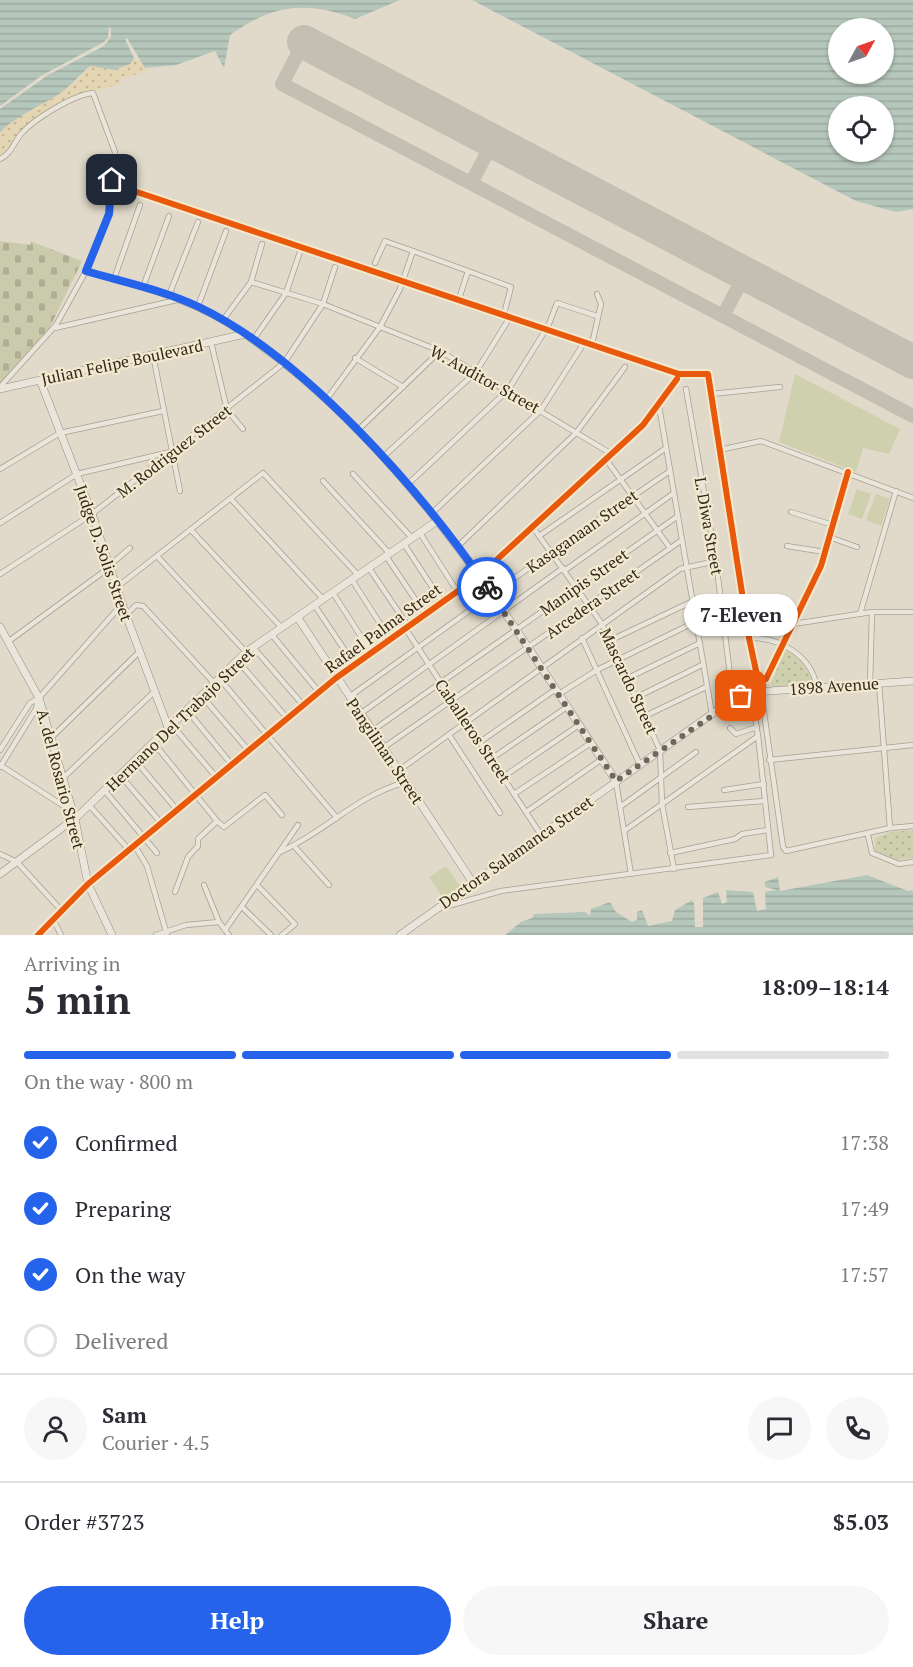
<!DOCTYPE html>
<html lang="en">
<head>
<meta charset="utf-8">
<style>
  body { margin:0; font-family:"PT Serif",serif; background:#f7f7f7; color:#2b2b33; height:100vh; display:flex; flex-direction:column; font-size:22px; white-space:nowrap }
  * { box-sizing:border-box; margin:0 }
  p { font-size:20px; color:#7c7c81 }
  .icon { flex:none; width:33px; height:33px; fill:none; stroke:currentColor; stroke-width:2; stroke-linecap:round; stroke-linejoin:round }
  .map { position:relative; height:935px; overflow:hidden }
  .side { display:flex; flex-direction:column; background:#fff; flex:1 }
  .side>* { flex:none }
  .needle { width:39px; rotate:50deg }
  .buttons { position:absolute; left:828px; top:18px; display:grid; gap:12px }
  .buttons a { display:grid; place-items:center; width:66px; height:66px; border-radius:50%; background:#fff; box-shadow:0 2px 4px #0004; font-size:30px }
  .pin { position:absolute; display:grid; place-items:center; width:51px; height:51px; color:#fff; margin:-26px; border-radius:12px; box-shadow:0 3px 9px #0006 }
  .courier { position:absolute; display:grid; place-items:center; width:60px; height:60px; margin:-30px; border:4px solid #2563eb; border-radius:50%; background:#fff; color:#222; box-shadow:0 2px 8px #0007 }
  .bubble { position:absolute; height:42px; border-radius:21px; background:#fff; box-shadow:0 2px 4px #0004; font-size:20px; font-weight:700; line-height:42px; text-align:center }
  .summary em { font-style:normal; font-weight:700 }
  .summary div { display:flex; flex-direction:column-reverse }
  .summary { display:flex; align-items:center; justify-content:space-between; height:102px; padding:0 24px }
  h1 { font-size:39px; font-weight:700; line-height:45px }
  .bar { display:grid; grid-template-columns:repeat(4,1fr); gap:9px 6px; align-content:center; height:72px; padding:0 24px }
  .bar i { height:8px; border-radius:4px; background:#e1e1e2 }
  .bar .on { background:#2563eb }
  .bar p { grid-column:span 4 }
  .line { display:flex; align-items:center; gap:15px; padding:0 24px; border-top:2px solid #e1e1e2 }
  .line div { flex:1 }
  .round { display:grid; place-items:center; flex:none; width:63px; height:63px; border-radius:32px; background:#f7f7f7 }
  ol { padding:0 24px; list-style:none }
  li { display:flex; align-items:center; gap:18px; height:66px }
  li p { margin-inline-start:auto }
  li .icon { padding:6px; border-radius:50%; background:#2563eb; color:#fff; stroke-width:4 }
  li:last-child { color:#7c7c81 }
  li i { width:33px; height:33px; border:3px solid #e1e1e2; border-radius:50% }
  .action { display:flex; gap:12px; margin-top:auto; padding:12px 24px }
  .action a { flex:1; height:69px; border-radius:36px; background:#2563eb; color:#fff; font-size:24px; font-weight:700; line-height:69px; text-align:center }
  .action a+a { background:#f7f7f7; color:#2b2b33 }
  .map>svg:first-child { display:block }
  .green { fill:#cfd0ad }
  .sand { fill:url(#sand-dots) }
  .cemetery { fill:url(#cemetery-stones) }
  .park { fill:url(#park-dots) }
  .water { fill:url(#water-rules); fill-rule:evenodd }
  .pier { fill:#e1daca }
  .lines { fill:none; stroke-linecap:round; stroke-linejoin:round }
  .taxiway { stroke:#c4bfb3; stroke-width:14 }
  .runway { stroke:#c4bfb3; stroke-width:34 }
  .street-casing { stroke:#a69f93; stroke-width:6 }
  .secondary-casing { stroke:#958e83; stroke-width:8 }
  .street { stroke:#e9e5db; stroke-width:4.5 }
  .secondary { stroke:#e9e5db; stroke-width:7 }
  .cycleway-casing { stroke:#f3e9cf; stroke-width:10 }
  .cycleway { stroke:#e8590c; stroke-width:6 }
  .done { stroke:#70665a; stroke-width:6; stroke-dasharray:0 10.8 }
  .route { stroke:#2563eb; stroke-width:8 }
  .labels { text-anchor:middle; stroke-width:4.5; stroke-linejoin:round; paint-order:stroke }
  .street-label { font-size:16px; fill:#33281d; stroke:#f3e9cf }
</style>
</head>
<body>
<div class="map">
<svg width="913" height="935" viewBox="0 0 913 935">
  <defs>
    <pattern id="sand-dots" width="8" height="8" patternUnits="userSpaceOnUse" patternTransform="scale(1.5)"><rect width="8" height="8" fill="#e4d6b2"/><path d="M2 2h.1M6 6h.1" fill="none" stroke="#c4b899" stroke-width="1.8" stroke-linecap="round"/></pattern>
    <pattern id="cemetery-stones" width="16" height="16" patternUnits="userSpaceOnUse" patternTransform="scale(1.5)"><rect width="16" height="16" fill="#cacaac"/><path d="M2 7V4a2 2 0 0 1 4 0v3zM10 15v-3a2 2 0 0 1 4 0v3z" fill="#aeae94"/></pattern>
    <pattern id="park-dots" width="8" height="8" patternUnits="userSpaceOnUse" patternTransform="scale(1.5)"><rect width="8" height="8" fill="#cfd0ad"/><path d="M2 2h.1M6 6h.1" fill="none" stroke="#b2b394" stroke-width="1.8" stroke-linecap="round"/></pattern>
    <pattern id="water-rules" width="6" height="5" patternUnits="userSpaceOnUse" patternTransform="scale(1.5)"><rect width="6" height="5" fill="#b5c6bb"/><path d="M0 2.5h6" fill="none" stroke="#9caaa0"/></pattern>
  </defs>
  <rect width="100%" height="100%" fill="#e1daca"/>
  <g class="green">
    <path d="M795,374l105,55 -11,25 -26,-6 -7,24 -77,-30z"/>
    <path d="M857,489l14,5 -9,25 -14,-5z"/>
    <path d="M876,494l14,5 -9,27 -15,-6z"/>
    <path d="M446,866l14,20 -17,12 -14,-21z"/>
  </g>
  <path class="sand" d="M134,58l2,3 5,-1 6,11 -27,9 1,4 -50,13 -41,28 -30,32v-25l9,-9 66,-41 15,-16 32,3z"/>
  <path class="cemetery" d="M0,241l31,4 -1,-4 52,20 -33,68 -49,54z"/>
  <g class="park">
    <path d="M784,650c14,5 21,16 28,29l-2,5 -37,3 -2,-3z"/>
    <path d="M913,830v28l-17,2 -21,-9v-13l16,-6z"/>
  </g>
  <g class="water">
    <path d="M0,0h400l-45,19c-49,-19 -83,-14 -125,16l-6,33 -9,-17 -39,14 -31,3 -18,-30 -2,1 9,19 -4,6 -15,6 -25,-4c-11,9 -18,19 -31,28 -20,13 -42,21 -59,38z"/>
    <path d="M472,0h441v209l-17,3 -40,-11zM838,28h46v46h-46zM838,106h46v46h-46z"/>
    <path d="M867,875l41,16 5,-1v45h-408l16,-13 11,-4 2,-4 51,-2 5,4 1,-7 19,-7 6,10 16,10 5,-2v-8l5,-2 6,16 24,-5 3,-11 17,-10 2,3 1,24h8v-29l15,-6 4,12 5,-2 -1,-12 27,2 4,19 9,-2 -1,-17 12,-2 -12,-3v-5l13,-5 2,14z"/>
  </g>
  <path class="pier" d="M109,27l2,1v9l-7,9 -56,29 -48,34v-3l41,-30 63,-34 4,-4z"/>
  <g class="lines">
    <g class="taxiway">
      <path d="M304,42l-22,42 631,332"/>
      <path d="M471,183l22,-41"/>
      <path d="M723,316l22,-42"/>
    </g>
    <path class="runway" d="M304,42l609,320"/>
    <defs>
      <g id="street">
        <path d="M0,159c11,-5 13,-15 21,-25 13,-15 52,-39 72,-41l22,59 -6,62 -23,57 -30,54 -56,62"/>
        <path d="M122,187l557,187h29l41,264 9,42 8,-1 55,-113 27,-94"/>
        <path d="M375,263l10,-22 28,10"/>
        <path d="M86,271c56,16 109,29 158,63"/>
        <path d="M114,279l26,-74"/>
        <path d="M251,282l72,22 117,47 170,102"/>
        <path d="M143,287l26,-71"/>
        <path d="M169,295l29,-73"/>
        <path d="M459,299l9,-28 43,16 -7,27"/>
        <path d="M198,306l28,-75"/>
        <path d="M223,320l28,-38 11,-38"/>
        <path d="M55,328l126,-29"/>
        <path d="M547,329l10,-26 40,13"/>
        <path d="M253,340l33,-47 16,-47"/>
        <path d="M211,342l16,68 16,19"/>
        <path d="M592,344l9,-40 -4,-10"/>
        <path d="M153,355l27,136"/>
        <path d="M355,358l48,29"/>
        <path d="M686,389l30,172 17,138"/>
        <path d="M711,394l69,-7"/>
        <path d="M326,400l54,-73 20,-38 13,-38 55,20"/>
        <path d="M659,406l53,308"/>
        <path d="M358,430l82,-79"/>
        <path d="M719,450l42,-9 152,57"/>
        <path d="M383,457l93,-85 31,-50"/>
        <path d="M605,458l65,90"/>
        <path d="M0,469l60,-36 103,-22"/>
        <path d="M353,474l59,64"/>
        <path d="M323,481l67,73"/>
        <path d="M407,485l101,-95 35,-56"/>
        <path d="M231,499l93,101"/>
        <path d="M791,512l42,13"/>
        <path d="M431,514l110,-104 41,-64"/>
        <path d="M0,523l77,-49 93,-22"/>
        <path d="M532,526l70,98 58,126 2,54 12,65"/>
        <path d="M191,530l91,98"/>
        <path d="M420,533l37,58"/>
        <path d="M539,536l127,-88"/>
        <path d="M829,537l28,10"/>
        <path d="M404,544l38,58"/>
        <path d="M787,546l38,6"/>
        <path d="M457,547l119,-114 49,-66"/>
        <path d="M157,556l89,96"/>
        <path d="M386,556l39,58"/>
        <path d="M110,565l20,-17"/>
        <path d="M369,568l39,58"/>
        <path d="M564,571l110,-78"/>
        <path d="M0,574l92,-60 192,-151 39,-59 12,-37"/>
        <path d="M479,576l164,-151 34,-46"/>
        <path d="M352,580l38,59"/>
        <path d="M117,587l146,-114 95,102"/>
        <path d="M333,593l38,59"/>
        <path d="M315,606l39,58"/>
        <path d="M860,614l36,-123"/>
        <path d="M126,615l10,-10 7,1 71,77"/>
        <path d="M793,624l79,-12h41"/>
        <path d="M405,628l136,207"/>
        <path d="M272,635l47,57"/>
        <path d="M582,638l58,127"/>
        <path d="M749,638c31,-1 63,18 68,50"/>
        <path d="M9,641l101,-74"/>
        <path d="M609,641l82,-39"/>
        <path d="M253,647l50,58"/>
        <path d="M237,660l50,58"/>
        <path d="M219,678l118,140"/>
        <path d="M628,678l70,-34"/>
        <path d="M879,683l11,145"/>
        <path d="M870,684l2,-72"/>
        <path d="M761,691l22,156 3,4 104,-23 23,-2"/>
        <path d="M559,694l38,-24 98,-48"/>
        <path d="M201,695l48,56"/>
        <path d="M349,697l202,-145 119,-81"/>
        <path d="M637,697l65,-32"/>
        <path d="M186,709l46,56"/>
        <path d="M360,714l203,-146"/>
        <path d="M645,716l61,-29"/>
        <path d="M171,724l46,54"/>
        <path d="M730,728l6,6 21,-7"/>
        <path d="M372,731l306,-215"/>
        <path d="M449,735l51,78"/>
        <path d="M52,737l87,-85"/>
        <path d="M153,742l64,79 -19,18v7l-10,11 -13,35"/>
        <path d="M480,742l76,-53"/>
        <path d="M383,748l299,-208"/>
        <path d="M0,750l30,-47 9,-5 83,-94"/>
        <path d="M491,759l76,-52"/>
        <path d="M135,760l43,51"/>
        <path d="M769,760l144,-15"/>
        <path d="M0,765l73,47"/>
        <path d="M0,767l36,-58 2,-10"/>
        <path d="M398,771l282,-202 36,-8"/>
        <path d="M120,775l42,49"/>
        <path d="M503,777l76,-52"/>
        <path d="M63,778l91,-86"/>
        <path d="M616,782l15,92"/>
        <path d="M724,790l40,-6"/>
        <path d="M105,791l52,62"/>
        <path d="M514,794l77,-51"/>
        <path d="M90,806l40,45"/>
        <path d="M620,807l76,-55"/>
        <path d="M688,807l77,-6"/>
        <path d="M526,812l76,-53"/>
        <path d="M217,821l7,6 41,-32 17,20"/>
        <path d="M624,831l134,-95"/>
        <path d="M868,835l4,18 27,11 14,-2"/>
        <path d="M135,846l12,20 20,69"/>
        <path d="M294,846l35,39"/>
        <path d="M280,852c47,-21 75,-56 126,-70"/>
        <path d="M670,853l65,-14 7,-5 26,-4"/>
        <path d="M0,854l17,8 44,48"/>
        <path d="M204,885l15,37 10,13"/>
        <path d="M257,885l38,39 -13,11"/>
        <path d="M242,907l29,28"/>
        <path d="M441,908l60,-17 270,-36 -13,-119 -7,-43"/>
        <path d="M53,919l8,16"/>
        <path d="M225,930l73,-105"/>
        <path d="M156,935l30,-10 33,-3"/>
      </g>
      <g id="secondary">
        <path d="M40,380l52,134 34,101 42,112"/>
        <path d="M0,389l245,-55c162,111 265,287 371,447"/>
        <path d="M298,618l175,265"/>
        <path d="M0,627l39,71 36,121 13,65 24,51"/>
        <path d="M0,874l78,-58 168,-164 191,-131"/>
        <path d="M38,935l50,-51 248,-206 143,-102"/>
        <path d="M400,935l333,-236 22,-7 158,-11"/>
      </g>
    </defs>
    <use href="#street" class="street-casing"/>
    <use href="#secondary" class="secondary-casing"/>
    <use href="#street" class="street"/>
    <use href="#secondary" class="secondary"/>
    <defs>
      <g id="cycleway">
        <path d="M122,187l557,187h29l41,264 9,42 8,-1 55,-113 27,-94"/>
        <path d="M38,935l50,-51 248,-206 143,-102 164,-151 34,-46"/>
      </g>
    </defs>
    <use href="#cycleway" class="cycleway-casing"/>
    <use href="#cycleway" class="cycleway"/>
  </g>
  <g class="lines">
    <path class="done" d="M487,587l129,194 125,-85"/>
    <path class="route" d="M112,180l-3,34 -23,57c37,11 77,19 113,36 105,50 223,185 288,280"/>
  </g>
  <g class="labels">
    <g class="street-label">
      <text transform="translate(122 362) rotate(-12)" y="6">Julian Felipe Boulevard</text>
      <text transform="translate(485 379) rotate(29)" y="6">W. Auditor Street</text>
      <text transform="translate(174 451) rotate(-38)" y="6">M. Rodriguez Street</text>
      <text transform="translate(709 526) rotate(80)" y="6">L. Diwa Street</text>
      <text transform="translate(582 531) rotate(-35)" y="6">Kasaganaan Street</text>
      <text transform="translate(104 553) rotate(71)" y="6">Judge D. Solis Street</text>
      <text transform="translate(584 582) rotate(-35)" y="6">Manipis Street</text>
      <text transform="translate(592 603) rotate(-35)" y="6">Arcedera Street</text>
      <text transform="translate(383 628) rotate(-36)" y="6">Rafael Palma Street</text>
      <text transform="translate(629 681) rotate(65)" y="6">Mascardo Street</text>
      <text transform="translate(834 686) rotate(-4)" y="6">1898 Avenue</text>
      <text transform="translate(180 719) rotate(-44)" y="6">Hermano Del Trabajo Street</text>
      <text transform="translate(473 731) rotate(56)" y="6">Caballeros Street</text>
      <text transform="translate(385 751) rotate(56)" y="6">Pangilinan Street</text>
      <text transform="translate(61 779) rotate(75)" y="6">A. del Rosario Street</text>
      <text transform="translate(516 852) rotate(-35)" y="6">Doctora Salamanca Street</text>
    </g>
  </g>
</svg>
<div class="buttons">
<a><svg class="needle" viewBox="-14 -14 28 28"><path d="M0-13l5 13h-10z" fill="#e53935"/><path d="M0 13l5-13h-10z" fill="#7c7c81"/></svg></a>
<a><svg class="icon" aria-label="locate" viewBox="0 0 24 24"><circle cx="12" cy="12" r="6"/><path d="M12 2v4M12 18v4M2 12h4M18 12h4"/></svg></a>
</div>
<div class="pin" style="left:741px;top:696px;background:#ea580c"><svg class="icon" aria-label="bag" viewBox="0 0 24 24"><path d="M5 8h14l-1 12H6zM9 8a3 3 0 0 1 6 0"/></svg></div>
<div class="pin" style="left:112px;top:180px;background:#1f2937"><svg class="icon" aria-label="home" viewBox="0 0 24 24"><path d="M3 11l9-7 9 7M6 9v11h12V9"/></svg></div>
<div class="courier" style="left:487px;top:587px"><svg class="icon" aria-label="bike" viewBox="0 0 24 24"><circle cx="6" cy="16" r="4"/><circle cx="18" cy="16" r="4"/><path d="M6 16l4-8h5l3 8M10 8l3 8H6M13 5h3"/></svg></div>
<div class="bubble" style="left:684px;top:594px;width:114px">7-Eleven</div>
</div>
<section class="side">
<div class="summary"><div><h1>5 min</h1><p>Arriving in</p></div><em>18:09–18:14</em></div>
<div class="bar"><i class="on"></i><i class="on"></i><i class="on"></i><i></i><p>On the way · 800 m</p></div>
<ol>
<li><svg class="icon" aria-label="check" viewBox="0 0 24 24"><path d="M5 12l5 5 9-10"/></svg>Confirmed<p>17:38</p></li>
<li><svg class="icon" aria-label="check" viewBox="0 0 24 24"><path d="M5 12l5 5 9-10"/></svg>Preparing<p>17:49</p></li>
<li><svg class="icon" aria-label="check" viewBox="0 0 24 24"><path d="M5 12l5 5 9-10"/></svg>On the way<p>17:57</p></li>
<li><i></i>Delivered</li>
</ol>
<div class="line" style="height:108px"><a class="round"><svg class="icon" aria-label="person" viewBox="0 0 24 24"><circle cx="12" cy="8" r="4"/><path d="M4 21q1-7 8-7t8 7"/></svg></a><div><b>Sam</b><p>Courier · 4.5</p></div><a class="round"><svg class="icon" aria-label="chat" viewBox="0 0 24 24"><path d="M4 5h16v11H9l-5 4z"/></svg></a><a class="round"><svg class="icon" aria-label="phone" viewBox="0 0 24 24"><path d="M5 4h4l2 5-3 2q2 4 5 5l2-3 5 2v4C11 20 4 13 5 4z"/></svg></a></div>
<div class="line" style="height:78px"><div>Order #3723</div><b>$5.03</b></div>
<div class="action"><a>Help</a><a>Share</a></div>
</section>
</body>
</html>
